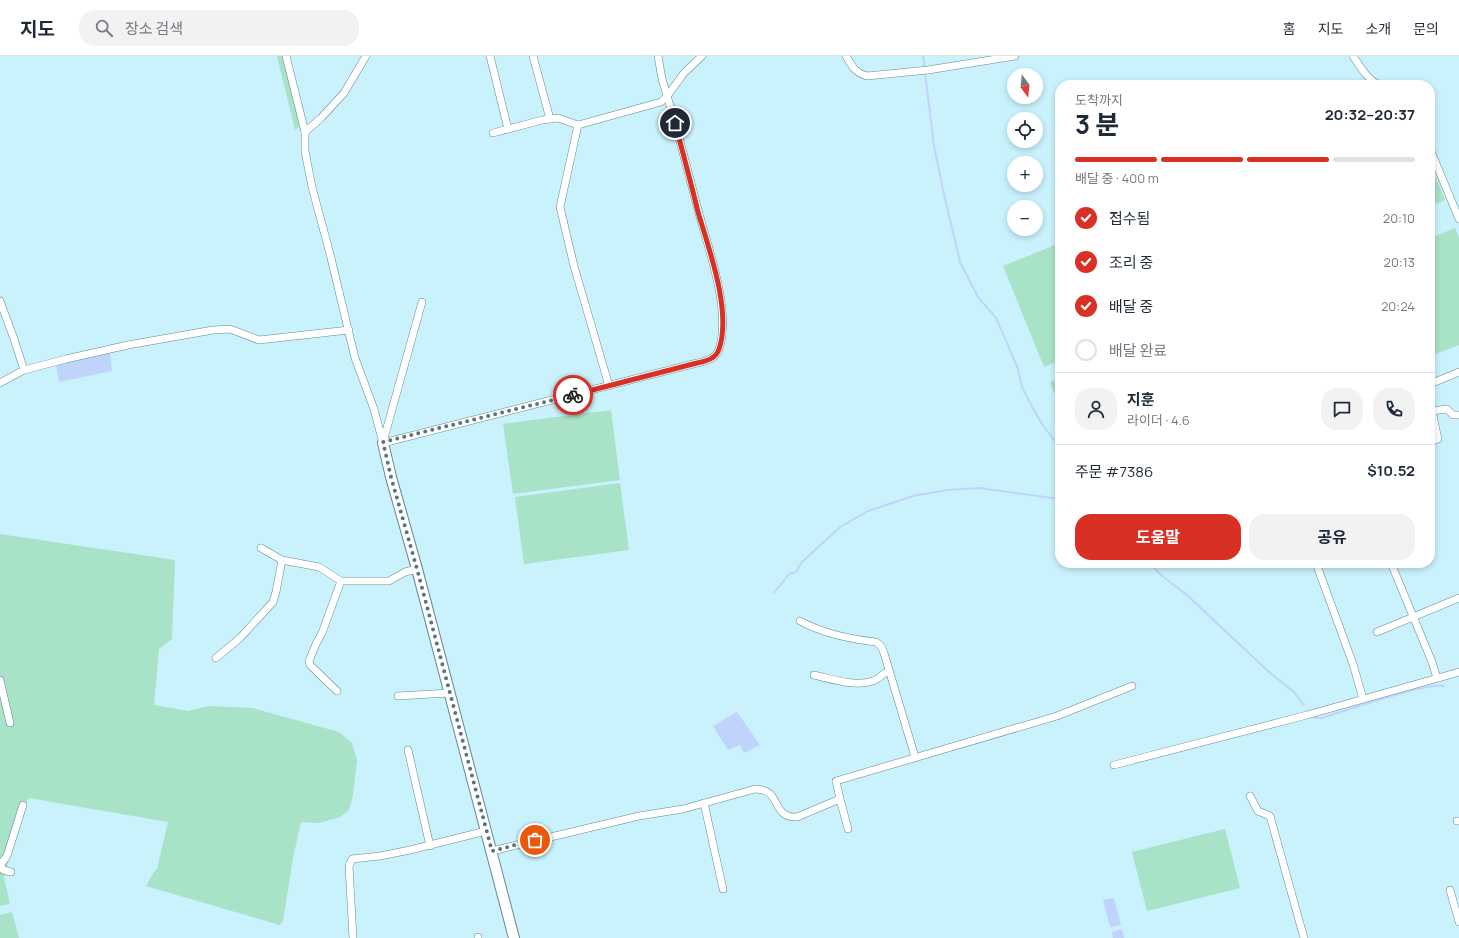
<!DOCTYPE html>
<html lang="ko">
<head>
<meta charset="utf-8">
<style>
  body { margin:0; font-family:Manrope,"Noto Sans KR",sans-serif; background:#f2f2f3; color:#1f2937; height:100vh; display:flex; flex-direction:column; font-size:15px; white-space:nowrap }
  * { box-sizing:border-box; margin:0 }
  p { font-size:13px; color:#747a83 }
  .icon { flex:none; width:22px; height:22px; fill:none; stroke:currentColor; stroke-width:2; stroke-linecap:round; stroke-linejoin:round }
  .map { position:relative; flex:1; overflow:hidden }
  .sheet { position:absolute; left:1055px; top:24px; width:380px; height:488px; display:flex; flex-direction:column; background:#fff; border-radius:16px; box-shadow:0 2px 6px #0003 }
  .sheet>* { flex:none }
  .needle { width:26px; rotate:165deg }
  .fabs { position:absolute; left:1007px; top:12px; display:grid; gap:8px }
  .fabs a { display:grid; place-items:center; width:36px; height:36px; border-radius:50%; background:#fff; box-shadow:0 2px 6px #0003; font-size:20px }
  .pin { position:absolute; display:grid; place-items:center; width:34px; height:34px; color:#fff; margin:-17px; border:2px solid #fff; border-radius:50%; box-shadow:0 1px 4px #0007 }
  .courier { position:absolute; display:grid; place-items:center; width:40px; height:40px; margin:-20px; border:3px solid #d93025; border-radius:50%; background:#fff; color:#222; box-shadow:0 1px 5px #0007 }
  .summary em { font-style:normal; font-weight:700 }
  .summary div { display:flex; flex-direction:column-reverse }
  .summary { display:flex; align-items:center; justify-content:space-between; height:68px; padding:0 20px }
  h1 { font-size:26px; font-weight:700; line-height:30px }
  .bar { display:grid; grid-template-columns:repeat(4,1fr); gap:6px 4px; align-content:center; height:48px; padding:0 20px }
  .bar i { height:5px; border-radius:3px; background:#e0e1e3 }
  .bar .selected { background:#d93025 }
  .bar p { grid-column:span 4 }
  .line { display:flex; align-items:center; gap:10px; padding:0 20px; border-top:1px solid #e0e1e3 }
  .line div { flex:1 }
  .round { display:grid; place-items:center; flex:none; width:42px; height:42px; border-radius:16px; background:#f2f2f3 }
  ol { padding:0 20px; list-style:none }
  li { display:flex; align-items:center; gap:12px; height:44px }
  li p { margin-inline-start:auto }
  li .icon { padding:4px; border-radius:50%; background:#d93025; color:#fff; stroke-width:4 }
  li:last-child { color:#747a83 }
  li i { width:22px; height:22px; border:2px solid #e0e1e3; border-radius:50% }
  .action { display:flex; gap:8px; margin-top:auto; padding:8px 20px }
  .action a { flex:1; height:46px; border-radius:16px; background:#d93025; color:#fff; font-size:16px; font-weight:700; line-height:46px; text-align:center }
  .action a+a { background:#f2f2f3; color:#1f2937 }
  header { display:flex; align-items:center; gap:24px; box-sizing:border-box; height:56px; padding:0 20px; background:#fff; border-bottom:1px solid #e0e1e3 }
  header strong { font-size:19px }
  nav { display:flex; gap:22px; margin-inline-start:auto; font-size:14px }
  .search { width:280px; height:36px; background:#f2f2f3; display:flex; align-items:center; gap:10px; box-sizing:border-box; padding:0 14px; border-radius:16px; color:#747a83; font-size:15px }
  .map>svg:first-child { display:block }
  .green { fill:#a8e2c7 }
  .water { fill:#bfd3fb }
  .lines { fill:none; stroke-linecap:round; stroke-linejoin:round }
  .stream { stroke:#bfd3fb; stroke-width:2 }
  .street-casing { stroke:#638992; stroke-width:8 }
  .secondary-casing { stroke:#638992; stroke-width:12 }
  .street { stroke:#fff; stroke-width:7 }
  .secondary { stroke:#fff; stroke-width:10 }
  .done { stroke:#5c757a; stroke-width:4; stroke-dasharray:0 7.2 }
  .route { stroke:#d93025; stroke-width:5 }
</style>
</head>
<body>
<header>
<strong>지도</strong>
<div class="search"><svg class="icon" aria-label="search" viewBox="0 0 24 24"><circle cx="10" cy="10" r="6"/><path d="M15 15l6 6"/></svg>장소 검색</div>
<nav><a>홈</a><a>지도</a><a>소개</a><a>문의</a></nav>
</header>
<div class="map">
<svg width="1459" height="882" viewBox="0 0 1459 882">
  <rect width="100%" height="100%" fill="#c9f2fc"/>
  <g class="green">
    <path d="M277,0h6l17,66 -1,5 -4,3z"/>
    <path d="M1430,107l15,37 -15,6z"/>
    <path d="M1455,172l4,9v108l-29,11v-118z"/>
    <path d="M1060,187v117l-16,7 -41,-101z"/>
    <path d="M1060,322v29l-10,-25z"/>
    <path d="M611,354l9,70 -107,14 -10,-70z"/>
    <path d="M620,427l9,67 -105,14 -9,-67z"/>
    <path d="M0,478l175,26 -3,79 -13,10 -5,56 34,6 21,-5 43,2 87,24 13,11 5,17 -4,35 -4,15 -9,7 -21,6 -18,-1 -8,36 -10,63 -3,4 -134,-39 8,-14 3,-3 11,-47 -139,-24 -5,8 -20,72 6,26 -10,2z"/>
    <path d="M1225,773l15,59 -93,23 -15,-59z"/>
    <path d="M12,856l7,26h-19v-23z"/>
  </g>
  <g class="water">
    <path d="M110,297l2,18 -53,11 -3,-18z"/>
    <path d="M737,656l23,33 -16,8 -4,-8 -12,5 -15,-24z"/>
    <path d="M1114,842l7,27 -11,2 -7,-27z"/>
    <path d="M1122,873l2,9h-11l-1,-6z"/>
  </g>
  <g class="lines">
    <g class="stream">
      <path d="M923,0l11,90 10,48 16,68 18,35 18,21 5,11 17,40 4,18 7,14 13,23 18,24"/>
      <path d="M1149,507l13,13 25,19 83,78 24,19 10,13"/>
      <path d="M774,537l15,-19 7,-2 6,-10 38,-35 28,-16 45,-15 35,-6 31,-2 81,11"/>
      <path d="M1314,662h7c21,-6 108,-37 123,-32"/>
    </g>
    <defs>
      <g id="street">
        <path d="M286,0l19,76v19l7,36 18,67 25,104 19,51 9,34"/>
        <path d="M490,0l18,73"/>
        <path d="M533,0l17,63"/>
        <path d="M846,0c6,10 9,17 21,20l61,-6 87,-14"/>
        <path d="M1353,0c7,10 15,25 27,29"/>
        <path d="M578,69l-18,82 14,59 35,120"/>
        <path d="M305,76l16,-14 23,-25 22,-37"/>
        <path d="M493,77l49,-13 16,-2 20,7 83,-23 7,-7 16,-22 18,-17"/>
        <path d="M1430,93l29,70"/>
        <path d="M0,245l14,38 10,31"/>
        <path d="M0,327l24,-13 42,-11 62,-14 85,-15 17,-1 29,11 90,-10"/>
        <path d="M1430,328l29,-12"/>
        <path d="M1430,346l8,37 -8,3"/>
        <path d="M1432,355l15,-2 6,6h6"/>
        <path d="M383,386l39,-140"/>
        <path d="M383,387l314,-80c9,-2 19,-4 22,-14 13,-39 -12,-104 -22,-143 -11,-43 -22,-85 -35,-127l-4,-23"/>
        <path d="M261,492l21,12 37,7 22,14h48l16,-9 12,-3"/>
        <path d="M1316,507l37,101 10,35"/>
        <path d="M1391,507l41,99 5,16"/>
        <path d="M800,565c24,13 49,18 76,21l5,4 3,7 31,104"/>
        <path d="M1377,576l82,-34"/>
        <path d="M216,602l24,-20 33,-36 3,-10 6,-32"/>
        <path d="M814,619c18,4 40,12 59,6 6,-2 10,-8 16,-10"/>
        <path d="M0,624l10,43"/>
        <path d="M337,635l-27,-26 -1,-4 7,-17 6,-11 19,-52"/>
        <path d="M398,640l52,-3"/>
        <path d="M408,694l22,96"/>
        <path d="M1114,709l193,-50 152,-43"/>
        <path d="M1250,740l8,15 12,5 34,122"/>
        <path d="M840,743l8,30"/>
        <path d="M704,747l19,86"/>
        <path d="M1457,765h2"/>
        <path d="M492,795l147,-35 44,-7 72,-20c28,0 15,29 42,28l43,-18 -4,-18 221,-65 75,-30"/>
        <path d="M0,809l7,-9 16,-51"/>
        <path d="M1,809l2,5 8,2"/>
        <path d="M1450,834l9,32"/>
        <path d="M478,881v1"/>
        <path d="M353,882l-4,-72 3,-7 28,-3 30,-6 76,-19"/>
      </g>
      <path id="secondary" d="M383,387l8,34 26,92 97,369"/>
    </defs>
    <use href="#street" class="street-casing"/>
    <use href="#secondary" class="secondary-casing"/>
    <use href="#street" class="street"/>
    <use href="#secondary" class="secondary"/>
  </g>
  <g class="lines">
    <path class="done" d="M535,784l-43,11 -75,-282 -26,-92 -8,-35 190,-47"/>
    <path class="route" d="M573,339l124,-32c9,-2 19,-4 22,-14 13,-37 -10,-100 -21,-137 -7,-29 -15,-59 -23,-89"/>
  </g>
</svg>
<div class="fabs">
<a><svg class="needle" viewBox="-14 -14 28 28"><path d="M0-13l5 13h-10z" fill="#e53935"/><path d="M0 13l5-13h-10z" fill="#747a83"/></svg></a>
<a><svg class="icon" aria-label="locate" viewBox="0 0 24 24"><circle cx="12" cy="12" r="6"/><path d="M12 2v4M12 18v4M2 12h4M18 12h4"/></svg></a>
<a>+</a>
<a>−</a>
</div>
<div class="pin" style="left:535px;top:784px;background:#ea580c"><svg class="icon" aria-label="bag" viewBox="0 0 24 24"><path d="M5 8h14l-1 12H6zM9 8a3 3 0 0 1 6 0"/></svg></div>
<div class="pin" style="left:675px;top:67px;background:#1f2937"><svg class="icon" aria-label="home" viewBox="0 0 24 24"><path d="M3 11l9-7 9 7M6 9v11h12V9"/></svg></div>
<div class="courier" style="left:573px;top:339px"><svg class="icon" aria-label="bike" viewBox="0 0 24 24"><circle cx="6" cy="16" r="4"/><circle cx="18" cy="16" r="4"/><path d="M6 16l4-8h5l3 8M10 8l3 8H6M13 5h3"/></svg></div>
<section class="sheet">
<div class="summary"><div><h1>3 분</h1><p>도착까지</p></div><em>20:32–20:37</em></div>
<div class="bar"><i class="selected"></i><i class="selected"></i><i class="selected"></i><i></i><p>배달 중 · 400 m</p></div>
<ol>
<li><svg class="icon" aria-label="check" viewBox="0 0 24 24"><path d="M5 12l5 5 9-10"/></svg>접수됨<p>20:10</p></li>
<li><svg class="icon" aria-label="check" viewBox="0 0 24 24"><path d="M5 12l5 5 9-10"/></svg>조리 중<p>20:13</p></li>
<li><svg class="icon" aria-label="check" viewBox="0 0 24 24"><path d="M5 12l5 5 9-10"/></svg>배달 중<p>20:24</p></li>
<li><i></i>배달 완료</li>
</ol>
<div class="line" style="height:72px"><a class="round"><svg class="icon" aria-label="person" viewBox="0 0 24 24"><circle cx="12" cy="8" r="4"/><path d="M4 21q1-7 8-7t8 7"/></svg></a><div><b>지훈</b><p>라이더 · 4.6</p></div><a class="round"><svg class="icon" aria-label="chat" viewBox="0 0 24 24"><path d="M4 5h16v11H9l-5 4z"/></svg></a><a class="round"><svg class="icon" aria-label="phone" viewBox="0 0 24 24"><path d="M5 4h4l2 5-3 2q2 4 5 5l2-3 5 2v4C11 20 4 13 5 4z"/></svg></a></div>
<div class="line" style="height:52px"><div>주문 #7386</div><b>$10.52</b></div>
<div class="action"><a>도움말</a><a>공유</a></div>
</section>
</div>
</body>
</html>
